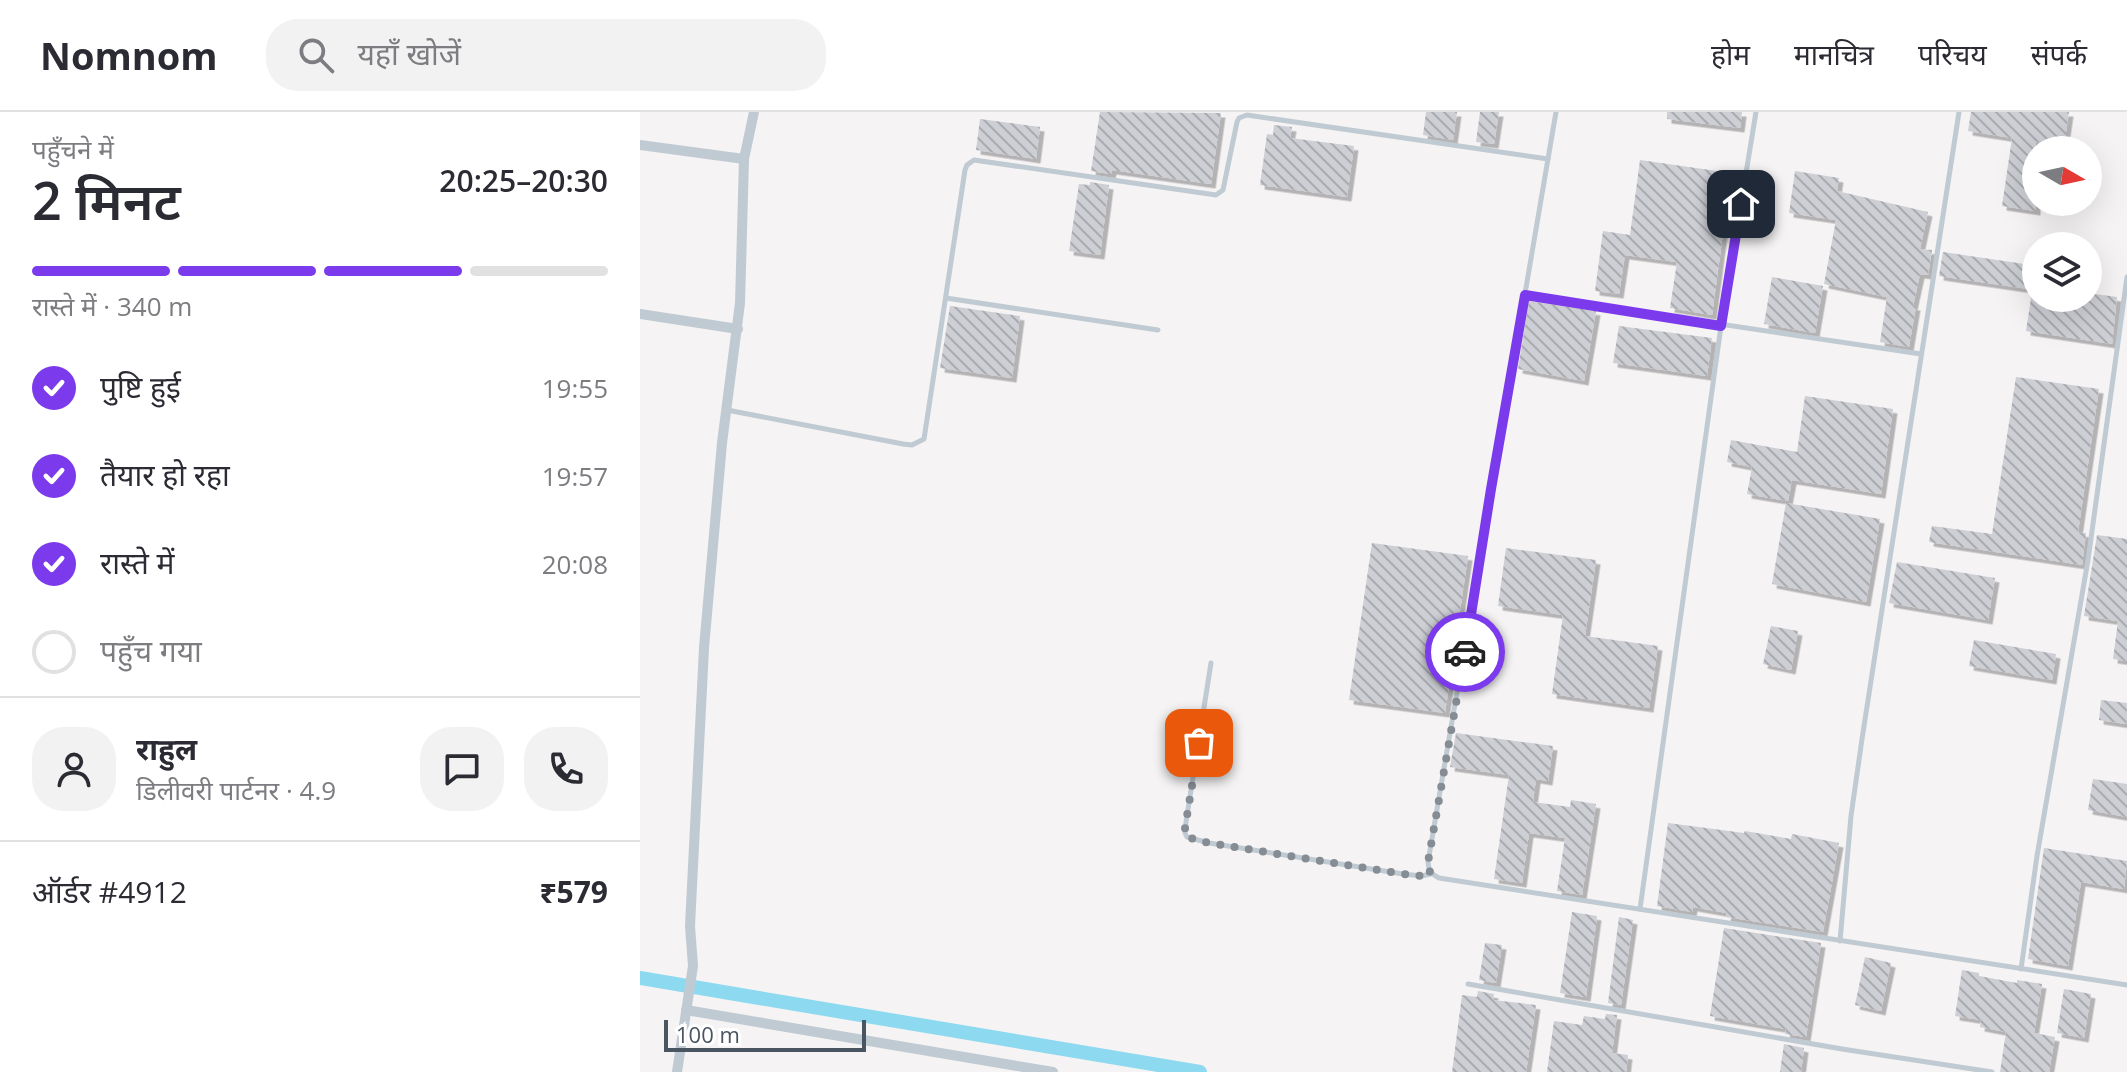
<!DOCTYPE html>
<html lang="hi">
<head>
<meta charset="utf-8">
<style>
  body { margin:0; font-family:"Open Sans","Noto Sans Devanagari",sans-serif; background:#f2f2f3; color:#2b2b33; height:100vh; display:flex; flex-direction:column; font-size:30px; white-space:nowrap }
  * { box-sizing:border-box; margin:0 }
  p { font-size:26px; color:#7c7c81 }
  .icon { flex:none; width:44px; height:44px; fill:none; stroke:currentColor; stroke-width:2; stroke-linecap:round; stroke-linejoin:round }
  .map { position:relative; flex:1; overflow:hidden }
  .drawer { display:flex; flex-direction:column; background:#fff; width:640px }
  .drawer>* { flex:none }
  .needle { width:52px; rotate:99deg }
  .controls { position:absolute; left:1382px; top:24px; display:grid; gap:16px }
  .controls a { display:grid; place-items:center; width:80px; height:80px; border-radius:50%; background:#fff; box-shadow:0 8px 32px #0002; font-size:40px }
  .scale { position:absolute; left:24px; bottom:20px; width:202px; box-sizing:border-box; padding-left:8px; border:4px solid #495561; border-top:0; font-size:22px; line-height:28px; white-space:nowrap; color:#495561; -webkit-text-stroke:6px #fff; paint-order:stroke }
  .pin { position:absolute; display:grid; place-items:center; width:68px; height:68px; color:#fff; margin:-34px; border-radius:16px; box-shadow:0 4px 12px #0006 }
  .courier { position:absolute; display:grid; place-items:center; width:80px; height:80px; margin:-40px; border:6px solid #7c3aed; border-radius:50%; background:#fff; color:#222; box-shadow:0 2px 10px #0007 }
  .overview em { font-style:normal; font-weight:600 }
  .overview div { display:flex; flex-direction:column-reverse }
  .overview { display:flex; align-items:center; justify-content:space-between; height:136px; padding:0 32px }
  h1 { font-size:52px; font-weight:600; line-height:60px }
  .bar { display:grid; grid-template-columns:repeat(4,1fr); gap:12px 8px; align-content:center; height:96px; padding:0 32px }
  .bar i { height:10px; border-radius:6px; background:#e1e1e2 }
  .bar .active { background:#7c3aed }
  .bar p { grid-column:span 4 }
  .line { display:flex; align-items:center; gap:20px; padding:0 32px; border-top:2px solid #e1e1e2 }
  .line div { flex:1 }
  .round { display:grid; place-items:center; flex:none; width:84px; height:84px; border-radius:32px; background:#f2f2f3 }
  ol { padding:0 32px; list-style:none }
  li { display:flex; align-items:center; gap:24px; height:88px }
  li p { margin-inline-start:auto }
  li .icon { padding:8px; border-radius:50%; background:#7c3aed; color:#fff; stroke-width:4 }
  li:last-child { color:#7c7c81 }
  li i { width:44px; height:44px; border:4px solid #e1e1e2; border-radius:50% }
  header { display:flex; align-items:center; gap:48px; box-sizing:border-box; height:112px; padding:0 40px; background:#fff; border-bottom:2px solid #e1e1e2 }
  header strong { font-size:38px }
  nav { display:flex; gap:44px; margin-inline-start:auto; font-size:28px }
  .search { width:560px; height:72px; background:#f2f2f3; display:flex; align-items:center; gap:20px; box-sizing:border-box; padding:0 28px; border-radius:32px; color:#7c7c81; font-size:30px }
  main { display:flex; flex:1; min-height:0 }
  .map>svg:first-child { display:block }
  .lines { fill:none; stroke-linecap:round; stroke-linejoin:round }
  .canal { stroke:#8ddaf0; stroke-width:14 }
  .building { fill:url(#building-back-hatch); filter:url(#shadow) }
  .service { stroke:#c0cad2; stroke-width:5 }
  .minor { stroke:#c0cad2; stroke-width:10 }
  .done { stroke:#858c94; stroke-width:8; stroke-dasharray:0 14.4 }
  .route { stroke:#7c3aed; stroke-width:10 }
</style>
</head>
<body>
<header>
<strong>Nomnom</strong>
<div class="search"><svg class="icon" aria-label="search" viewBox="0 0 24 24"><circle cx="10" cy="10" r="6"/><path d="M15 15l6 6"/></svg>यहाँ खोजें</div>
<nav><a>होम</a><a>मानचित्र</a><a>परिचय</a><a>संपर्क</a></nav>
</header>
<main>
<section class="drawer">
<div class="overview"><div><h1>2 मिनट</h1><p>पहुँचने में</p></div><em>20:25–20:30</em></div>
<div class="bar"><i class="active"></i><i class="active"></i><i class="active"></i><i></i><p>रास्ते में · 340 m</p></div>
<ol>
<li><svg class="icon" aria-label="check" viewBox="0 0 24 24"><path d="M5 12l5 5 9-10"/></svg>पुष्टि हुई<p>19:55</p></li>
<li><svg class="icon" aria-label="check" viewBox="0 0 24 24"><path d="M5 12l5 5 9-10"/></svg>तैयार हो रहा<p>19:57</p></li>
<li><svg class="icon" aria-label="check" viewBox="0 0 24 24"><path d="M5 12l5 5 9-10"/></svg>रास्ते में<p>20:08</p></li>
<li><i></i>पहुँच गया</li>
</ol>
<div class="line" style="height:144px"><a class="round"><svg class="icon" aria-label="person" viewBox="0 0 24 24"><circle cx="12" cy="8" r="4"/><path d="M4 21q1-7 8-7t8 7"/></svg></a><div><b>राहुल</b><p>डिलीवरी पार्टनर · 4.9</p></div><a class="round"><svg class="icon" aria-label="chat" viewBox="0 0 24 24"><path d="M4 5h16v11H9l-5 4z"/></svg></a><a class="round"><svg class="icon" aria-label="phone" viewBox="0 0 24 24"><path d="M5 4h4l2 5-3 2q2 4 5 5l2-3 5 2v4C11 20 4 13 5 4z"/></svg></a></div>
<div class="line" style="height:104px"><div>ऑर्डर #4912</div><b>₹579</b></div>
</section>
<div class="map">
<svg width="1487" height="960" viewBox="0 0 1487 960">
  <defs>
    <pattern id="building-back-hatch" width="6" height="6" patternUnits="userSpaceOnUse" patternTransform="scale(2)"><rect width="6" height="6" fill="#cdcfd5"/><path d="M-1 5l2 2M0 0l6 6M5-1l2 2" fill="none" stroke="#a8abb0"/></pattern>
    <filter id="shadow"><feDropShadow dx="4.5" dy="4.5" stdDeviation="0" flood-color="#0004"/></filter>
  </defs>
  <rect width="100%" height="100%" fill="#f5f3f3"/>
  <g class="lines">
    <path class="canal" d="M0,866l560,94"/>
  </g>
  <g class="building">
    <path d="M460,0l121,1 -10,71 -99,-14 -1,4 -20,-3z"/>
    <path d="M786,0h31l-4,28 -30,-5z"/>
    <path d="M840,0h19l-5,32 -18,-2z"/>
    <path d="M1027,0h75l-2,16 -73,-9z"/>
    <path d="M1331,0h98l-5,34 -28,-4v69l-34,-5 10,-68 -44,-7z"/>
    <path d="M340,7l60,8 -4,32 -60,-9z"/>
    <path d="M634,13l18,2 -2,11 64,8 -7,51 -87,-12 7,-51 6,1z"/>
    <path d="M1000,48l91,13 -19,142 -42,-7 7,-46 -52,-7 -6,39 -24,-3 8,-60 27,4z"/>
    <path d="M1155,59l44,7 -2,13 91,21 -8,37 12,1 -4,25 -8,-1 -7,32h3l-7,41 -29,-5 7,-45 -63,-13 12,-64 -47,-7z"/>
    <path d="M450,70l19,3 -9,70 -31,-4 10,-67 11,1z"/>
    <path d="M1303,140l88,13 -3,24 -89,-13z"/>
    <path d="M1132,165l51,9 -8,47 -51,-9z"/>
    <path d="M1448,181l29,4 -5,47 -86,-13 5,-33h57z"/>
    <path d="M889,189l67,10 -12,70 -66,-12z"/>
    <path d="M310,194l70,10 -8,62 -72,-10z"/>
    <path d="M979,214l93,12 -5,38 -94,-13z"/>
    <path d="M1376,265l83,12 -21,143 8,1 -4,32 -153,-23 3,-16 60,8z"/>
    <path d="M1165,284l88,13 -12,85 -89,-14 -4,21 -41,-7 5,-27 -25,-5 4,-22 66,12z"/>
    <path d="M1146,391l94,16 -14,83 -94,-18z"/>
    <path d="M1457,423l30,4v122l-14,-2 5,-38 -34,-5z"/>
    <path d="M732,431l96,13 -23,157 -96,-13z"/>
    <path d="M866,436l90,12 -11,76 73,10 -9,62 -97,-14 11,-79 -65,-9z"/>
    <path d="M1257,450l98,16 -7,42 -99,-17z"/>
    <path d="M1131,514l27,5 -7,39 -28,-6z"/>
    <path d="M1334,528l82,14 -4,26 -83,-14z"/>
    <path d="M1461,588l26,3 -1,21 -27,-4z"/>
    <path d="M816,621l97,13 -5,35 -12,-2 -3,23 37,5 1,-7 25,4 -14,91 -25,-4 8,-53 -36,-5 -7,50 -28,-4 15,-104 -59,-8z"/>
    <path d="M1453,667l34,5v33l-39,-7z"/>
    <path d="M1028,711l76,10 1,-2 46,8 1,-5 47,9 -16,89 -97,-15 1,-4 -34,-6 -1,5 -35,-6z"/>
    <path d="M1404,736l83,13 -3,28 -43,-7 -13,84 -40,-7z"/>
    <path d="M932,800l25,4 -11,81 -26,-4z"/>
    <path d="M979,805l14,3 -12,85 -13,-2z"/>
    <path d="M1084,816l97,15 -15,94 -21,-3 1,-5 -76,-13z"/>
    <path d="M845,831l17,2 -6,38 -17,-3z"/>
    <path d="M1225,845l26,6 -10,48 -26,-6z"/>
    <path d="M1322,858l17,3v3l38,7v-3l25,4 -8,49 21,4 -6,35h-49l6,-40 -26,-5 1,-7 -26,-4z"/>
    <path d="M1424,877l27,5 -7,44 -27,-5z"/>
    <path d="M838,879l16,3 -1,6 43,5 -10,67h-74l10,-77 15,2z"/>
    <path d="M966,902l11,1 -5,38 16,2 -2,17h-79l7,-51 28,4 2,-9 21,3z"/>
    <path d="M1144,932l20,4 -3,24h-21z"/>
  </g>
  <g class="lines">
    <g class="service">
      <path d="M916,0l-128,750c1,9 3,12 11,16l688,107"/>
      <path d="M885,183l396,59"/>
      <path d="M306,186l212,32"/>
      <path d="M87,298l176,34 9,1 12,-6 41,-269 2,-5 7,-5 242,35 7,-5 1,-5 13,-63 2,-4 8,-3 301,44"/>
      <path d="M571,551l-25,159 -1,11 2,4 22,6 194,31 18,2 10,-2"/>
      <path d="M1000,797l81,-583 35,-214"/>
      <path d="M1200,829l11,-125 11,-77 97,-627"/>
      <path d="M1381,857l16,-113 51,-296 39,-283"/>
      <path d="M828,872l374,65 150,23"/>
    </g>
    <g class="minor">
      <path d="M0,33l104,14"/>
      <path d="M0,202l98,15"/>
      <path d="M46,898l367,62"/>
      <path d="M37,960l14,-93 2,-13 -3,-40 14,-278 18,-205 18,-140 4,-144 10,-47"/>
    </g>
  </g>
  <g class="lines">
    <path class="done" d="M559,631l-14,85 2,9 22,6 194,31 18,2 10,-2 -3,-6v-6l37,-210"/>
    <path class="route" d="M825,540l26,-163 34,-194 196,31 20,-122"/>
  </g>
</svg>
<div class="controls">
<a><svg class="needle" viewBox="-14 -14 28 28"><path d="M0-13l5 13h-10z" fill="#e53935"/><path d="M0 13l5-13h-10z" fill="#7c7c81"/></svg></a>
<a><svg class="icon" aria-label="layers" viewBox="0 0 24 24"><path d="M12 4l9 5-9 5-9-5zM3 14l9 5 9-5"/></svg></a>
</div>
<div class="scale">100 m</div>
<div class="pin" style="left:559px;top:631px;background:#ea580c"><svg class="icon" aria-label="bag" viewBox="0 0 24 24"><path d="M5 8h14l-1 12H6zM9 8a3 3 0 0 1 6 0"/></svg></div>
<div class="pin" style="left:1101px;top:92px;background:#1f2937"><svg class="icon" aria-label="home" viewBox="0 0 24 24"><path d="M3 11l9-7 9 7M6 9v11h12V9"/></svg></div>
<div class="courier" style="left:825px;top:540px"><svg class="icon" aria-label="car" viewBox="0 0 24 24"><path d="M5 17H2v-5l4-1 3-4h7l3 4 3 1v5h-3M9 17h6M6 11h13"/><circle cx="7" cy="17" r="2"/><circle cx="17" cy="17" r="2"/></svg></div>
</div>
</main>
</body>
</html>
